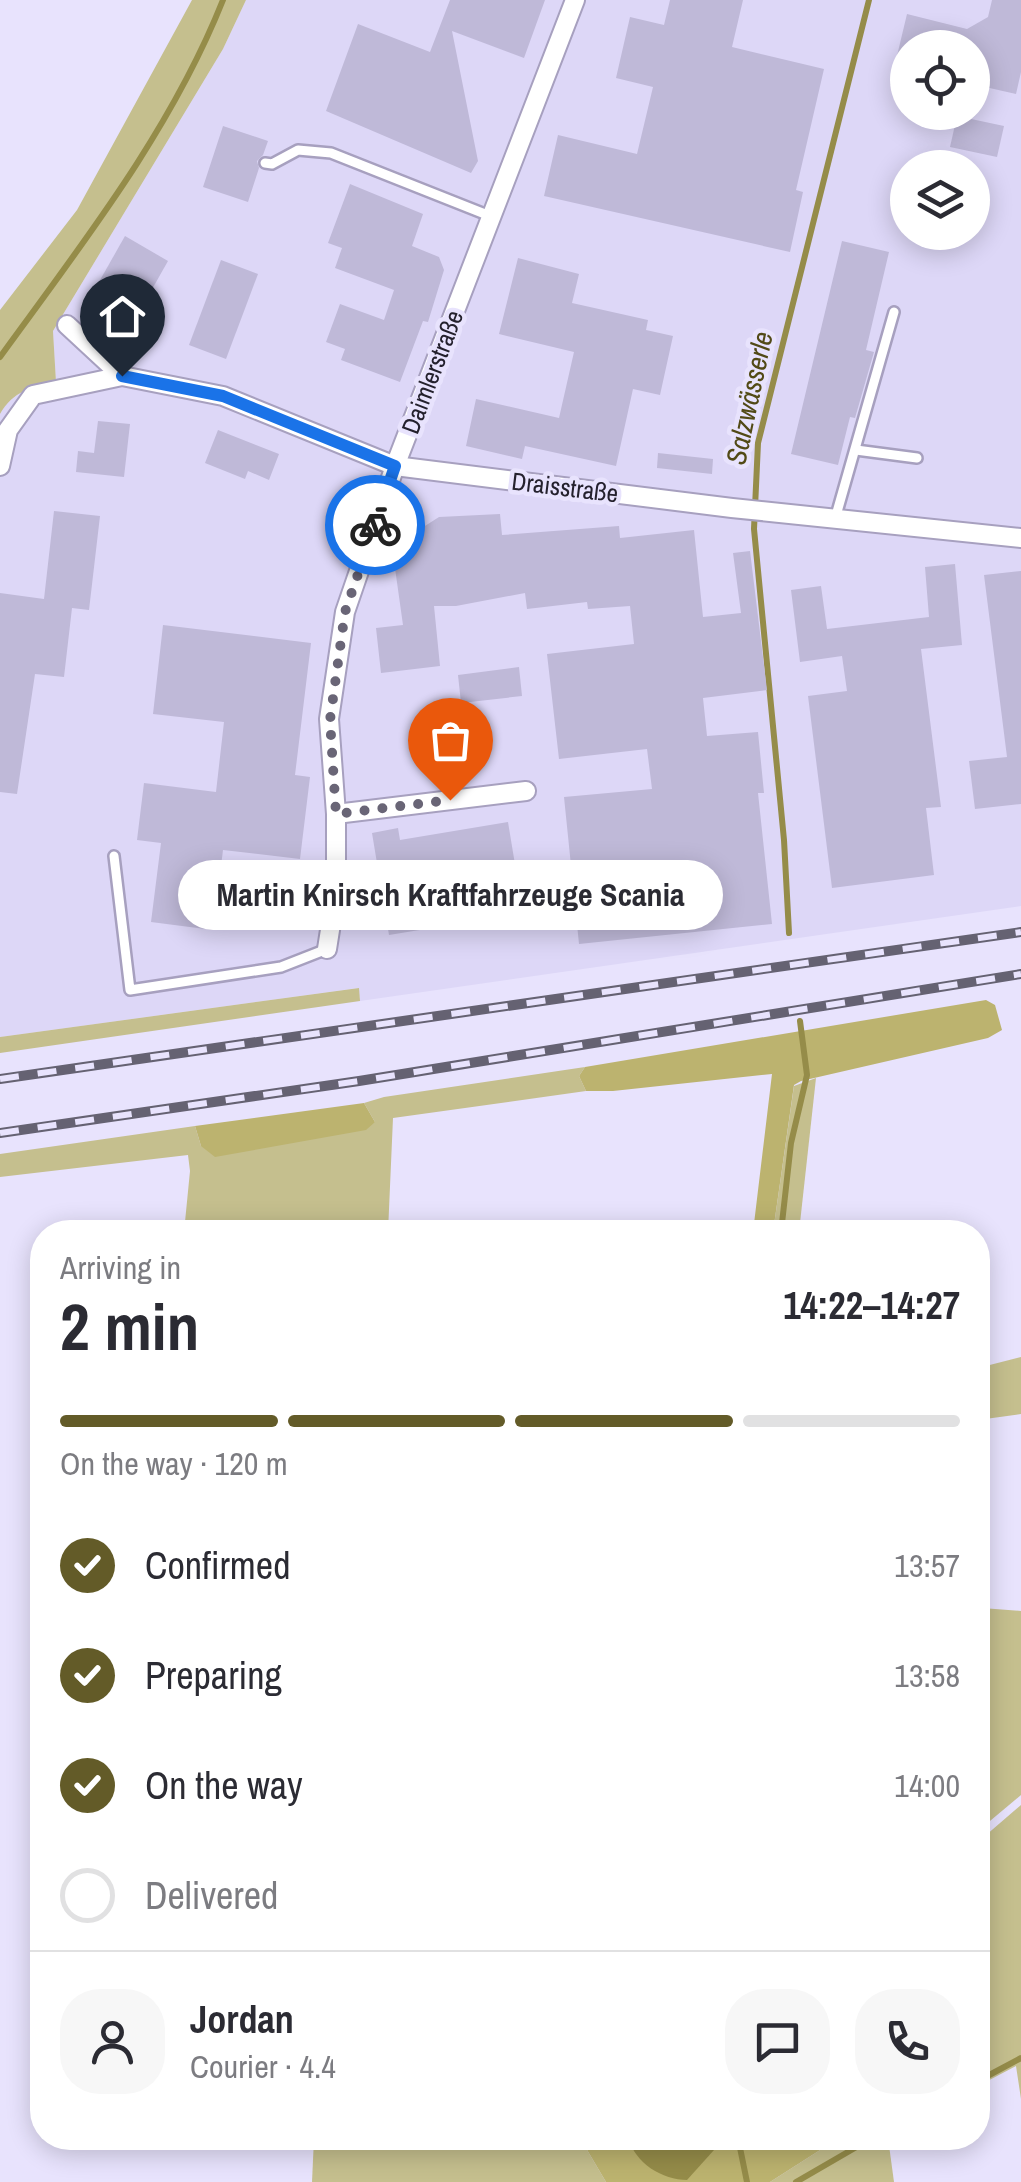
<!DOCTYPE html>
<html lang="en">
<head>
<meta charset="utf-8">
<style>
  body { margin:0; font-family:"Archivo Narrow",sans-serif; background:#f7f7f7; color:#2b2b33; height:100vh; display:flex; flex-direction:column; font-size:38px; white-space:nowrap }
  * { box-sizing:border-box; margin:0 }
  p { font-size:32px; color:#7c7c81 }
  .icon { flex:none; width:55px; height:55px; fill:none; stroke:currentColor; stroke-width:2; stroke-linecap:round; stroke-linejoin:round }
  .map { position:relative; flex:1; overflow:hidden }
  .details { position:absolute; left:30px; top:1220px; width:960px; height:930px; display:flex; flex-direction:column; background:#fff; border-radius:40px; box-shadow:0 5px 25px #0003 }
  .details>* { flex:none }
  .fabs { position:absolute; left:890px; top:30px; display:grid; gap:20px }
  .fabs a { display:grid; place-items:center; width:100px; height:100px; border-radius:50%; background:#fff; box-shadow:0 5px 25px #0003; font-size:50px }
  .pin { position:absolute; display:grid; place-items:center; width:85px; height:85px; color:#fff; margin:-102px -42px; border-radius:50% 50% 50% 0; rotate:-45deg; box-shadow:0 0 10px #0007 }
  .pin .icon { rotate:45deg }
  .courier { position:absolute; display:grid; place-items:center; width:100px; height:100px; margin:-50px; border:8px solid #1a73e8; border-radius:50%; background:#fff; color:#222; box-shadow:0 2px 12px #0007 }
  .bubble { position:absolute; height:70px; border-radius:35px; background:#fff; box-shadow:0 5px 25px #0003; font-size:32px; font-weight:800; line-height:70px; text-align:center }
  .overview em { font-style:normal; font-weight:800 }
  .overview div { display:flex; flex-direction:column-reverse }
  .overview { display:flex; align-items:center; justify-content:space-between; height:170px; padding:0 30px }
  h1 { font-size:65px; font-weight:800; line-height:75px }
  .bar { display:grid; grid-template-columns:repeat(4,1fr); gap:15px 10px; align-content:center; height:120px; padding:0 30px }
  .bar i { height:12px; border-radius:8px; background:#e1e1e2 }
  .bar .current { background:#635b28 }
  .bar p { grid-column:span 4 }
  .line { display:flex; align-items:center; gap:25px; padding:0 30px; border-top:2px solid #e1e1e2 }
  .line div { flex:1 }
  .round { display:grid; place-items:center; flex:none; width:105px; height:105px; border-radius:40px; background:#f7f7f7 }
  ol { padding:0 30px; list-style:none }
  li { display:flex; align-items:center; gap:30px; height:110px }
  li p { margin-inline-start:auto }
  li .icon { padding:10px; border-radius:50%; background:#635b28; color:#fff; stroke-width:4 }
  li:last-child { color:#7c7c81 }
  li i { width:55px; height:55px; border:5px solid #e1e1e2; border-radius:50% }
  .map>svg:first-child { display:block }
  .built { fill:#ddd7f7; fill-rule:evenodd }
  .green { fill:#c5bf8e }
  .forest { fill:#bcb36f }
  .water { fill:#958c49 }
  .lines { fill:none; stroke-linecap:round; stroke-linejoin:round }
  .stream { stroke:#958c49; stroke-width:6 }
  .building { fill:#bfb9d8 }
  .lane-casing { stroke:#a7a0bf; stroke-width:14 }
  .street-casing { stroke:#a7a0bf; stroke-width:22 }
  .lane { stroke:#fff; stroke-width:9 }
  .street { stroke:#fff; stroke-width:18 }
  .rail-casing { stroke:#656272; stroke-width:10 }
  .rail { stroke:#e8e3fd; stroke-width:6; stroke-dasharray:19; stroke-linecap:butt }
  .done { stroke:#696576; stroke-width:10; stroke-dasharray:0 18 }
  .route { stroke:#1a73e8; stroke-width:12 }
  .labels { text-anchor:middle; stroke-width:9; stroke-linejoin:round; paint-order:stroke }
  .street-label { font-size:25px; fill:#24212d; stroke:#e8e3fd }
  .water-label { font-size:28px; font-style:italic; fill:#524a16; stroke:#e8e3fd }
</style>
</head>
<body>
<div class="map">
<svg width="1021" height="2182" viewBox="0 0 1021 2182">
  <rect width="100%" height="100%" fill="#e8e3fd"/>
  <path class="built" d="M246,0h775v906l-661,95 -2,-13 -358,49v-623l6,-10 20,-16 30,-6 -3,-51 170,-282zM908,48h64v64h-64zM908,168h64v64h-64z"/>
  <g class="green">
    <path d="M192,0h54l-23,49 -170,282 3,51c-24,5 -43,9 -56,32v-104l77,-100z"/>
    <path d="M359,988l1,13 -360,52v-16z"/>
    <path d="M585,1067l-6,9 7,15 -193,27 -5,114h-204l6,-61 -2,-16 -188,22v-23l195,-28 6,20 174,-24 -11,-19 20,-6z"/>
    <path d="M816,1078l-17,154h-26l21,-146z"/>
    <path d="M1021,1357v57l-43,6v-52z"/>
    <path d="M978,1580l4,28 39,3v184l-43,36z"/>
    <path d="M1021,1805v294l-5,-33 -38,20v-244z"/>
    <path d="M314,2138h266l26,44h-294z"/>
    <path d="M839,2138h49l6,44h-124z"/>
  </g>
  <g class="forest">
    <path d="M986,1000l9,5 7,25 -14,8 -187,43 -7,4 -21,147h-20l19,-158 -159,17h-27l-7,-15 6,-9z"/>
    <path d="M364,1103l11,19 -9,8 -151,27 -14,-11 -6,-20z"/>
    <path d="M580,2138h259l-69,44h-164z"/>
  </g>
  <path class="water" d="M629,2138h90l-5,12 -27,30c-24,0 -53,-17 -58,-42z"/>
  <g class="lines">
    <g class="stream">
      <path d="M0,357c82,-113 171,-226 223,-357"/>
      <path d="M789,933l-5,-93 -30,-311 4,-86 111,-443"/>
      <path d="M781,1232l10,-89 16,-68 -7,-54"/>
      <path d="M978,2081l43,-23"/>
      <path d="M738,2138l9,44"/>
      <path d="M796,2182l76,-44"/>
    </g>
  </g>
  <g class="building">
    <path d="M450,0h95l-21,58 -72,-27 26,130 -7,12 -145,-62 32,-87 72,28z"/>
    <path d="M670,0h73l-11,47 92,22 -28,121 7,2 -13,60 -246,-56 14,-61 79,19 16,-67 -37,-9 14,-61 34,8z"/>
    <path d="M992,0h29v72l-5,22 -44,-10v-36h-64v41l-18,-4 17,-71 60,15 21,-12z"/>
    <path d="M957,116l47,10 -7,31 -47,-10z"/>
    <path d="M223,126l45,15 -5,14 -6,6 2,7 -11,34 -45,-15z"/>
    <path d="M350,184l73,30 -11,32 27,11 5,13 -16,52 -5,-1 -23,61 -59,-22 4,-11 -19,-7 14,-38 44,16 10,-30 -59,-22 7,-20 -14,-5z"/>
    <path d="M125,236l43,25 -34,60 -43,-25z"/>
    <path d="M842,241l47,11 -23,98 8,2 -19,66 -5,-1 -12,48 -47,-11z"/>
    <path d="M518,258l61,16 -7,29 76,17 -2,10 27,6 -13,59 -27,-6 -17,77 -91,-20 -3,13 -56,-13 10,-47 83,19 15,-66 -75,-18z"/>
    <path d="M221,260l37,14 -32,85 -37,-14z"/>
    <path d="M98,421l32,3 -6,53 -48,-5 2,-21 16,2z"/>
    <path d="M218,430l61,24 -10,26 -21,-9 -3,8 -40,-16z"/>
    <path d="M658,453l55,6 -1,15 -55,-6z"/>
    <path d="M54,511l46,5 -11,94 -17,-2 -8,69 -29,-3 -18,120 -17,-2v-199l44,6z"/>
    <path d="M500,514l2,21 117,-9 1,12 74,-8 9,87 38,-4 -8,-60 17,-2 17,139 -64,8 4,38 51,-4 6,61h-6l14,131 -193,20 -15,-147 88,-8 -5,-40 -88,10 -12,-105 87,-10 -4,-38 -42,3 -1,-7 -60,7 -2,-16 -69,13h-22l6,60 -59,7 -5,-45 27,-3 -11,-78 47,-30z"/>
    <path d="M955,564l7,81 -41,4 20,158 -15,1 8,67 -102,13 -24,-192 39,-5 -5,-35 -42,6 -9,-72 30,-4 6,43 102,-12 -4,-50z"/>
    <path d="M1021,571v233l-46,5 -6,-48 38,-4 -23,-182z"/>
    <path d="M163,625l148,18 -16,132 15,2 -10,82 -77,-9 -4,32 76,8 -4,35 -76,-9 -2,14 -62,-8 10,-79 -24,-3 7,-57 72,9 8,-70 -71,-8z"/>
    <path d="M519,667l3,29 -61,7 -3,-28z"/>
    <path d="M472,723l4,46 -22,2 -4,-46z"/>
    <path d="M508,822l15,91 -134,22 -17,-102 26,-5 2,12z"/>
  </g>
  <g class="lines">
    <defs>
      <g id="lane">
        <path d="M265,163l7,1 26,-14 33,3 159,63"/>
        <path d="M856,450l61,8"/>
        <path d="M835,519l59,-207"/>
        <path d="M114,856l16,134 151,-23 46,-18"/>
      </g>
      <g id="street">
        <path d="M67,325l55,51"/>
        <path d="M0,466l8,-36 25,-35 89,-19 101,20 172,70 337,42 289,30"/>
        <path d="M336,814l190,-23"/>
        <path d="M327,949l9,-57v-78l-7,-95 16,-107 50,-146 180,-466"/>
      </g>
    </defs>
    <use href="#lane" class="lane-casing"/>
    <use href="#street" class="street-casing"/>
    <use href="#lane" class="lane"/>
    <use href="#street" class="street"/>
    <defs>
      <g id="rail">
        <path d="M0,1079l1021,-147"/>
        <path d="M0,1133l359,-52 662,-107"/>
      </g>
    </defs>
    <use href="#rail" class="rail-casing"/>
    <use href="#rail" class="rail"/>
  </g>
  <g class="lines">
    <path class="done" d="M375,525l-30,87 -15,108 6,94 114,-14"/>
    <path class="route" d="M122,376l101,20 172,70 -20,59"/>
  </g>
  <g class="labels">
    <g class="street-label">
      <text transform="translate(432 372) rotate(-69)" y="9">Daimlerstraße</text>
      <text transform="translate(565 487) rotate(7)" y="9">Draisstraße</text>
    </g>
    <g class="water-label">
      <text transform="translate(749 398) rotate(-78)" y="10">Salzwässerle</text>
    </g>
  </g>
</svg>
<div class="fabs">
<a><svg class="icon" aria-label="locate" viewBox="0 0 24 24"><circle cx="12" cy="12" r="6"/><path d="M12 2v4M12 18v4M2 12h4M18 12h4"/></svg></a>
<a><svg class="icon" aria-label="layers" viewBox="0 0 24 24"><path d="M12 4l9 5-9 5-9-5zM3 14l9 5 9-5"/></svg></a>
</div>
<div class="pin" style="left:450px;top:800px;background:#ea580c"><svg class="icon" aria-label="bag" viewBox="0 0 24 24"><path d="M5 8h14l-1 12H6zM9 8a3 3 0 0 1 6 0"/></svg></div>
<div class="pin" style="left:122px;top:376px;background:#1f2937"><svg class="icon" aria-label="home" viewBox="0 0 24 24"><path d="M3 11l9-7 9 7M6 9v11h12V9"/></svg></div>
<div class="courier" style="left:375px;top:525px"><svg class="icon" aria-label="bike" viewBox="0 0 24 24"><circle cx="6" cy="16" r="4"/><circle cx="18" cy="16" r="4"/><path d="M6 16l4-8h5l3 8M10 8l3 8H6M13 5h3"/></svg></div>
<div class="bubble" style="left:178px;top:860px;width:545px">Martin Knirsch Kraftfahrzeuge Scania</div>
<section class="details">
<div class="overview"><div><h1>2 min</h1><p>Arriving in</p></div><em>14:22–14:27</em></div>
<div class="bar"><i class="current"></i><i class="current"></i><i class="current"></i><i></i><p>On the way · 120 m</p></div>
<ol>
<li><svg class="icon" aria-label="check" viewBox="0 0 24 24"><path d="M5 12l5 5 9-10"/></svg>Confirmed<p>13:57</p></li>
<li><svg class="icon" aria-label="check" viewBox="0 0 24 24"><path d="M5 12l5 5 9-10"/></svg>Preparing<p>13:58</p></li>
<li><svg class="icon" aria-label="check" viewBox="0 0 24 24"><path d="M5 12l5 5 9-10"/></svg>On the way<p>14:00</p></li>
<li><i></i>Delivered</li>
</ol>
<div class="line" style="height:180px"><a class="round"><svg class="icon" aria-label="person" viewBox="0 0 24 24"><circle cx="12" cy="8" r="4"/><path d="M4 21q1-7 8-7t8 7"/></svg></a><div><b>Jordan</b><p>Courier · 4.4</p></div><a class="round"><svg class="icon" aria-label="chat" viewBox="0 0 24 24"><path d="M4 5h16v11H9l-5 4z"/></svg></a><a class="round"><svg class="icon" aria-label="phone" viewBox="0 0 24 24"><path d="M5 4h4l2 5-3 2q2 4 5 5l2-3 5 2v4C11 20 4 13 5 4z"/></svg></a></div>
</section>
</div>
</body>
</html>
